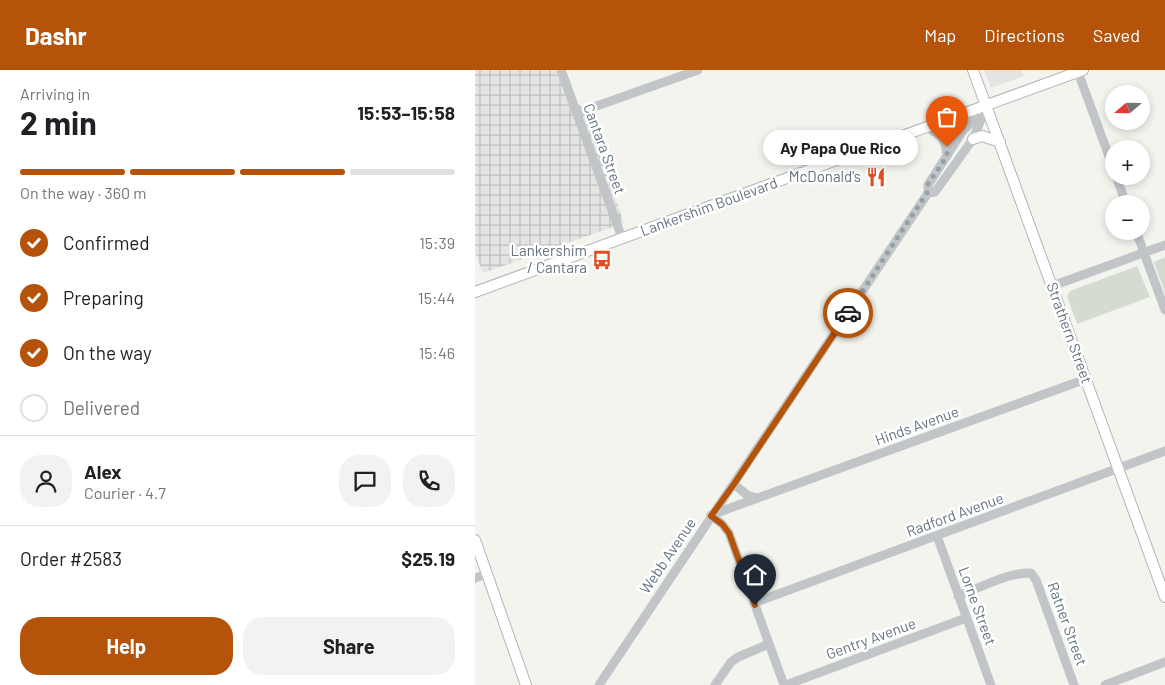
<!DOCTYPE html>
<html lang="en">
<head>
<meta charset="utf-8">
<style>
  body { margin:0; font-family:Barlow,sans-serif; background:#f2f2f2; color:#202124; height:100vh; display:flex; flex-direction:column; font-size:19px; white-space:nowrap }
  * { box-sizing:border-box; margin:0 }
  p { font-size:16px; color:#757577 }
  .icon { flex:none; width:28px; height:28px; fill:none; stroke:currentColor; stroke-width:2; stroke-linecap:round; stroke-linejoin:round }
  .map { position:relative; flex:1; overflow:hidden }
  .panel { display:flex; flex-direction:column; background:#fff; width:475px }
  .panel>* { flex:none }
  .needle { width:32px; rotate:250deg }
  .controls { position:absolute; left:630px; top:15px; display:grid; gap:10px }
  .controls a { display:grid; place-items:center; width:45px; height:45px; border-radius:50%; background:#fff; box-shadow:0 2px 8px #0003; font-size:25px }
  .pin { position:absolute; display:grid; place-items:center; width:42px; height:42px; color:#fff; margin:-51px -21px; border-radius:50% 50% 50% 0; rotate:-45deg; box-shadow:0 0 5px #0007 }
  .pin .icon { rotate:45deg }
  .courier { position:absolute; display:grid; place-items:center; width:50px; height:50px; margin:-25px; border:4px solid #b45309; border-radius:50%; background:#fff; color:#222; box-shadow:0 1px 6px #0007 }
  .bubble { position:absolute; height:35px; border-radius:18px; background:#fff; box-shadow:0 2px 8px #0003; font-size:16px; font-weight:700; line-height:35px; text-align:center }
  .head em { font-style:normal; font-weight:700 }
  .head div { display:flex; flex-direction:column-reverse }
  .head { display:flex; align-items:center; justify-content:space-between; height:85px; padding:0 20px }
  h1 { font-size:32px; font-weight:700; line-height:38px }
  .bar { display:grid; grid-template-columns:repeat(4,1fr); gap:8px 5px; align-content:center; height:60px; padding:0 20px }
  .bar i { height:6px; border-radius:4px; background:#e0e0e0 }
  .bar .on { background:#b45309 }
  .bar p { grid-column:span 4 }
  .line { display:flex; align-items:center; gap:12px; padding:0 20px; border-top:1px solid #e0e0e0 }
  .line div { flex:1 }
  .round { display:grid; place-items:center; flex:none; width:52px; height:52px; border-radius:20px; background:#f2f2f2 }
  ol { padding:0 20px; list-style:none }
  li { display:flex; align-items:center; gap:15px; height:55px }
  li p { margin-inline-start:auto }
  li .icon { padding:5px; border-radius:50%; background:#b45309; color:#fff; stroke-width:4 }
  li:last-child { color:#757577 }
  li i { width:28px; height:28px; border:2px solid #e0e0e0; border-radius:50% }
  .button { display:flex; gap:10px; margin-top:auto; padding:10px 20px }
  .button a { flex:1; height:58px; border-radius:20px; background:#b45309; color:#fff; font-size:20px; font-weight:700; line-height:58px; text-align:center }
  .button a+a { background:#f2f2f2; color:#202124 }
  header { display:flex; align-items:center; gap:30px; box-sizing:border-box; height:70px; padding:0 25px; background:#b45309; color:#fff }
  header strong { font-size:24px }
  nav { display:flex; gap:28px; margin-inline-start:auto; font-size:18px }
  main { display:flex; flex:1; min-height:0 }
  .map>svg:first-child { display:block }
  .built { fill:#e4e5e3 }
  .industrial { fill:url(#industrial-grid) }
  .grass { fill:#d4dbd1 }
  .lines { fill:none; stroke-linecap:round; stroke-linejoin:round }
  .major-casing { stroke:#b2b6ba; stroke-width:12 }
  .minor { stroke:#c1c5c8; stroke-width:9 }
  .major { stroke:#fff; stroke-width:10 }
  .done { stroke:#96a0a7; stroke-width:5; stroke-dasharray:0 9 }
  .route { stroke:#b45309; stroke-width:6 }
  .labels { text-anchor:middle; stroke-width:5; stroke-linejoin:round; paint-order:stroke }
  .street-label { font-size:15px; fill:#637380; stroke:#fff }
  .poi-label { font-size:15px; fill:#637380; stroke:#fff; text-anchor:end }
</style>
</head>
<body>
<header>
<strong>Dashr</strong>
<nav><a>Map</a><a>Directions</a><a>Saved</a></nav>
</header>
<main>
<section class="panel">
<div class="head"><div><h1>2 min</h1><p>Arriving in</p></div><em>15:53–15:58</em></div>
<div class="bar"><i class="on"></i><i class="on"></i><i class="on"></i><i></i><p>On the way · 360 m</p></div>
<ol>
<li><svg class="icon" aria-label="check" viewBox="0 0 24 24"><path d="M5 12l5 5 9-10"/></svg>Confirmed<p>15:39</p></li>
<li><svg class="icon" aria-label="check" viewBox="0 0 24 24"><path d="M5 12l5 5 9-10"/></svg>Preparing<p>15:44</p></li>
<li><svg class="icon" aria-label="check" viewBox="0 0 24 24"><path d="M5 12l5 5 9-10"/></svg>On the way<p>15:46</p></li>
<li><i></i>Delivered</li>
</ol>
<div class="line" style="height:90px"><a class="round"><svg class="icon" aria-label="person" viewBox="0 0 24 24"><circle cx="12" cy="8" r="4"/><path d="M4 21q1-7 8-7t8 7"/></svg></a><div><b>Alex</b><p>Courier · 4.7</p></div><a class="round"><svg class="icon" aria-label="chat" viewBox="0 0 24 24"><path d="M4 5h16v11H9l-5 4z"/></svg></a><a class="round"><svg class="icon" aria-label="phone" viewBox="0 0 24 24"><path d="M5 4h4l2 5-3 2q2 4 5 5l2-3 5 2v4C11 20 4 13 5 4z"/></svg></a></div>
<div class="line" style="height:65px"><div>Order #2583</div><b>$25.19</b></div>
<div class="button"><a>Help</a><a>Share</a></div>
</section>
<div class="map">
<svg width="690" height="615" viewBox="0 0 690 615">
  <defs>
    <pattern id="industrial-grid" width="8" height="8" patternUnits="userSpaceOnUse" patternTransform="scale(1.25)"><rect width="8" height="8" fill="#e4e5e3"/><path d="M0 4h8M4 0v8" fill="none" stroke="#bcbebd"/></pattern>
  </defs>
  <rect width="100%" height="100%" fill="#f4f4ef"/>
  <path class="built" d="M509,0h37l3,6 -33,12z"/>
  <path class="industrial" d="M0,0h91l12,34 5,4 41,115 -141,50 -8,-21z"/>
  <g class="grass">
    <path d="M690,187v36l-11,-31z"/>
    <path d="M662,196l13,31 -73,27 -10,-28 3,-5z"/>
  </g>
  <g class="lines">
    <defs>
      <g id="major">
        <path d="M498,0l192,527"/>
        <path d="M498,69l9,-3 18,6"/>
        <path d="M0,222l608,-222"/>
        <path d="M0,470l51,145"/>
      </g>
    </defs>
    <use href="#major" class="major-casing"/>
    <g class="minor">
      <path d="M86,0l61,168"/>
      <path d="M603,2l36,98"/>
      <path d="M102,43l121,-43"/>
      <path d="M452,57c14,8 19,12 20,29"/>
      <path d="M641,106l10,28"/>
      <path d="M453,123l7,-1 38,-53 11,-27"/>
      <path d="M661,161l29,79"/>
      <path d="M577,216l113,-41"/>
      <path d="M259,414l13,11 10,3"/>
      <path d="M236,445l375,-136"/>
      <path d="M236,445l11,9 7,9 55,152"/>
      <path d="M462,466l54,149"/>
      <path d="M0,508l12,-4"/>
      <path d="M483,526c22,-8 51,-24 73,-23l5,7 38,105"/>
      <path d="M279,533l411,-152"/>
      <path d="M124,615l329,-492v-8l34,-53 25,-26"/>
      <path d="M240,615l16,-23 7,-5 31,-13"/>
      <path d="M311,615l180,-67"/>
      <path d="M630,615l60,-23"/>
    </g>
    <use href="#major" class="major"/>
  </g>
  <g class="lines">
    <path class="done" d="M373,243l79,-120 1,-9 19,-28v-9"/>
    <path class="route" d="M280,535l-26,-72 -7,-9 -11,-8 23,-32 114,-171"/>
  </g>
  <defs>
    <symbol id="restaurant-bare" viewBox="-9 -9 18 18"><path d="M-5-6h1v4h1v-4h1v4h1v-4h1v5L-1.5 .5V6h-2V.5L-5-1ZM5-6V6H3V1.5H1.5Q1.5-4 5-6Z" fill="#e04d23" stroke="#fff" stroke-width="2.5" paint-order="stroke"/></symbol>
    <symbol id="bus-bare" viewBox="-9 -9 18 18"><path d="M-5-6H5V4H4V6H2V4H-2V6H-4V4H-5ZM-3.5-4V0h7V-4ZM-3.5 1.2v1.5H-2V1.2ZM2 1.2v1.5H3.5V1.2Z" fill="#e04d23" stroke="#fff" stroke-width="2.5" paint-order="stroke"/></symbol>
  </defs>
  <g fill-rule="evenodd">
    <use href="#restaurant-bare" x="387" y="93" width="28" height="28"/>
    <use href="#bus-bare" x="113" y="176" width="28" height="28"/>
  </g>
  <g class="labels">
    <g class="street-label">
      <text transform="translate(129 79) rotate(70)" y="5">Cantara Street</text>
      <text transform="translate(234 137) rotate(-20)" y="5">Lankershim Boulevard</text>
      <text transform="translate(594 263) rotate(70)" y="5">Strathern Street</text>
      <text transform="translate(442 356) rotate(-20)" y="5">Hinds Avenue</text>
      <text transform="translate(480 445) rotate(-20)" y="5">Radford Avenue</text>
      <text transform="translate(193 486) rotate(-56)" y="5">Webb Avenue</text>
      <text transform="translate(502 536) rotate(70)" y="5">Lorne Street</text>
      <text transform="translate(592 554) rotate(70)" y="5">Ratner Street</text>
      <text transform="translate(396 569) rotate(-20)" y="5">Gentry Avenue</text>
    </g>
    <g class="poi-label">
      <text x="386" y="112">McDonald's</text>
      <text x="112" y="186">Lankershim<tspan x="112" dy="17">/ Cantara</tspan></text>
    </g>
  </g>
</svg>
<div class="controls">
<a><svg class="needle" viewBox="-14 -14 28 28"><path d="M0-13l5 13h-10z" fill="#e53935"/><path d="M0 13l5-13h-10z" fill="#757577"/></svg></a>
<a>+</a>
<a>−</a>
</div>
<div class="pin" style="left:472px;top:77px;background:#ea580c"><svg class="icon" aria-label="bag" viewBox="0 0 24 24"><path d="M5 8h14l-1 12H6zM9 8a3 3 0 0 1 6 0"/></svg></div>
<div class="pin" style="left:280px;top:535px;background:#1f2937"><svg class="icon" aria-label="home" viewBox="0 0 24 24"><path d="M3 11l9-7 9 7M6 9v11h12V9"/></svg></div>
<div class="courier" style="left:373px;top:243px"><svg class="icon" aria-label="car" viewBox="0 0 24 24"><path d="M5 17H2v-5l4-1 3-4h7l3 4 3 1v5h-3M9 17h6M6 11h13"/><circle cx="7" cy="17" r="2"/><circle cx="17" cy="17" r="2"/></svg></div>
<div class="bubble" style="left:288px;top:60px;width:155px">Ay Papa Que Rico</div>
</div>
</main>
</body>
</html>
